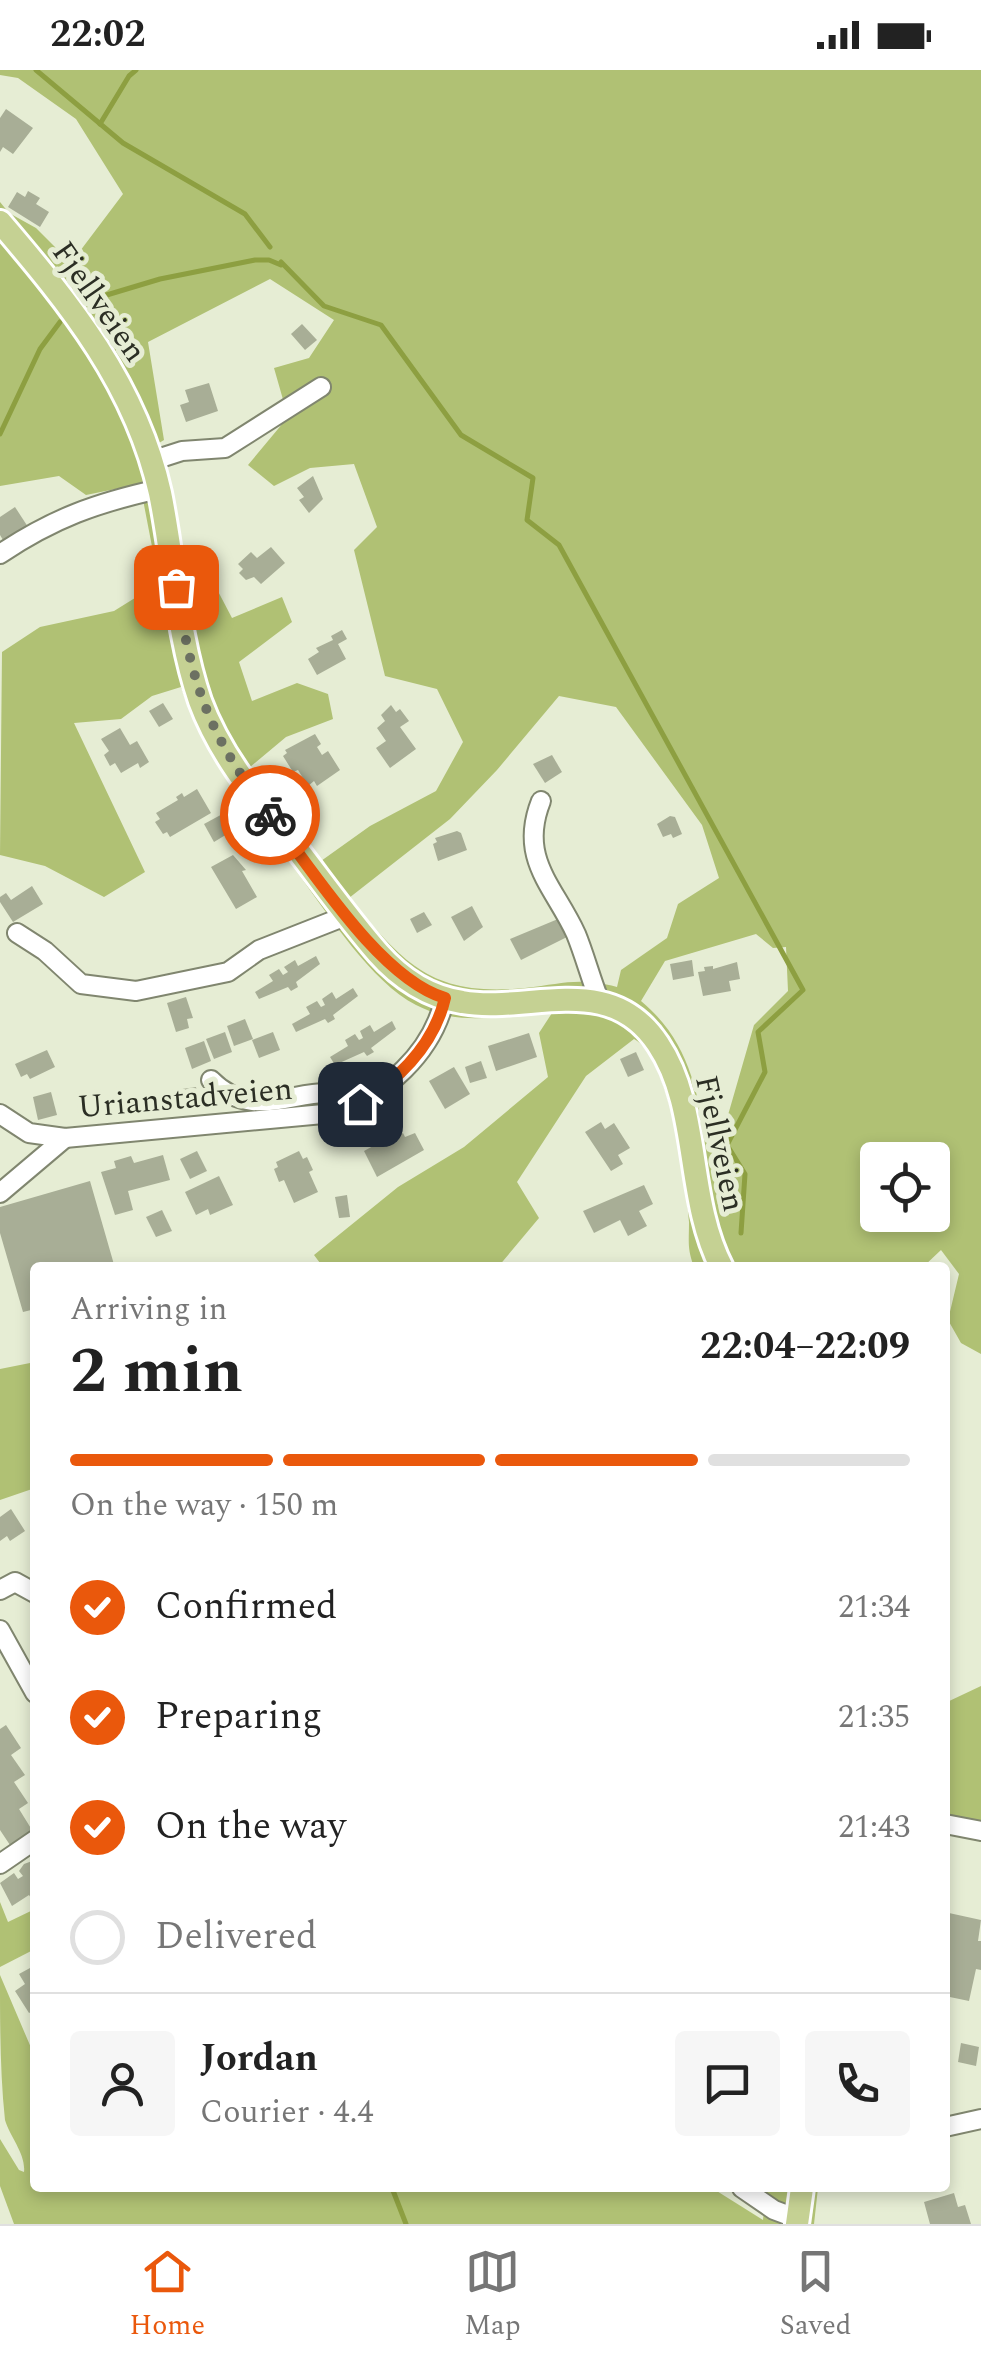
<!DOCTYPE html>
<html lang="en">
<head>
<meta charset="utf-8">
<style>
  body { margin:0; font-family:Spectral,serif; background:#f6f6f6; color:#222; height:100vh; display:flex; flex-direction:column; font-size:38px; white-space:nowrap }
  * { box-sizing:border-box; margin:0 }
  p { font-size:32px; color:#767676 }
  .icon { flex:none; width:55px; height:55px; fill:none; stroke:currentColor; stroke-width:2; stroke-linecap:round; stroke-linejoin:round }
  .map { position:relative; flex:1; overflow:hidden }
  .side { position:absolute; left:30px; top:1192px; width:920px; height:930px; display:flex; flex-direction:column; background:#fff; border-radius:10px; box-shadow:0 5px 15px #0003 }
  .side>* { flex:none }
  .fabs { position:absolute; left:860px; top:1072px; display:grid; gap:20px }
  .fabs a { display:grid; place-items:center; width:90px; height:90px; border-radius:10px; background:#fff; box-shadow:0 5px 15px #0003; font-size:50px }
  .pin { position:absolute; display:grid; place-items:center; width:85px; height:85px; color:#fff; margin:-42px; border-radius:20px; box-shadow:0 5px 15px #0006 }
  .courier { position:absolute; display:grid; place-items:center; width:100px; height:100px; margin:-50px; border:8px solid #ea580c; border-radius:50%; background:#fff; color:#222; box-shadow:0 2px 12px #0007 }
  .head em { font-style:normal; font-weight:700 }
  .head div { display:flex; flex-direction:column-reverse }
  .head { display:flex; align-items:center; justify-content:space-between; height:170px; padding:0 40px }
  h1 { font-size:65px; font-weight:700; line-height:75px }
  .bar { display:grid; grid-template-columns:repeat(4,1fr); gap:15px 10px; align-content:center; height:120px; padding:0 40px }
  .bar i { height:12px; border-radius:8px; background:#e0e0e0 }
  .bar .selected { background:#ea580c }
  .bar p { grid-column:span 4 }
  .line { display:flex; align-items:center; gap:25px; padding:0 40px; border-top:2px solid #e0e0e0 }
  .line div { flex:1 }
  .round { display:grid; place-items:center; flex:none; width:105px; height:105px; border-radius:10px; background:#f6f6f6 }
  ol { padding:0 40px; list-style:none }
  li { display:flex; align-items:center; gap:30px; height:110px }
  li p { margin-inline-start:auto }
  li .icon { padding:10px; border-radius:50%; background:#ea580c; color:#fff; stroke-width:4 }
  li:last-child { color:#767676 }
  li i { width:55px; height:55px; border:5px solid #e0e0e0; border-radius:50% }
  .status { display:flex; justify-content:space-between; align-items:center; height:70px; padding:0 50px; background:#fff; direction:ltr }
  .status svg { height:28px; fill:currentColor }
  .dock { display:flex; justify-content:space-around; align-items:center; height:140px; border-top:2px solid #e0e0e0; background:#fff; font-size:28px; color:#767676 }
  .dock a { display:grid; justify-items:center; gap:5px }
  .dock .selected { color:#ea580c }
  .map>svg:first-child { display:block }
  .green { fill:#b0c174; fill-rule:evenodd }
  .lines { fill:none; stroke-linecap:round; stroke-linejoin:round }
  .stream { stroke:#8d9f41; stroke-width:5 }
  .building { fill:#a8ae96 }
  .minor-casing { stroke:#80866f; stroke-width:22 }
  .major-casing { stroke:#fff; stroke-width:28 }
  .minor { stroke:#fff; stroke-width:18 }
  .major { stroke:#c5d193; stroke-width:22 }
  .done { stroke:#6c7162; stroke-width:10; stroke-dasharray:0 18 }
  .route { stroke:#ea580c; stroke-width:12 }
  .labels { text-anchor:middle; stroke-width:10; stroke-linejoin:round; paint-order:stroke }
  .street-label { font-size:32px; fill:#2b2e24; stroke:#e6edd4 }
</style>
</head>
<body>
<div class="status"><b>22:02</b><svg viewBox="0 0 49 12"><path d="M0 12V9h3v3zM5 12V6h3v6zM10 12V3h3v9zM15 12V0h3v12zM26 1h20v11H26zM47 4h2v5h-2z"/></svg></div>
<div class="map">
<svg width="981" height="2154" viewBox="0 0 981 2154">
  <rect width="100%" height="100%" fill="#e6edd4"/>
  <g class="green">
    <path d="M0,0h981v1284l-20,-11 -13,-23 11,-46 -18,-24 -18,17h-229c-7,-19 -5,-25 -5,-45 -2,-41 -20,-165 -55,-183l-48,37 -69,106 22,36 -41,49h-175l-9,-12 84,-68 66,-40 84,-70 -9,-44 13,-20c-47,1 -92,15 -136,-8 -45,-23 -87,-90 -117,-130 -30,-41 -63,-82 -90,-125 -12,-20 -20,-41 -28,-63l-29,9 -31,23 -47,4 71,149 -41,25 -59,-31 -45,-11 2,-203 38,-25 74,-16 45,-28 -19,-99 -54,11 -27,-19 -59,10v-284l9,11 27,15 35,35 52,-69 -47,-75 -58,-41 -18,-3zM270,209l64,41 -25,38 -35,10 14,49 -40,48 26,21 36,-18 44,-4 23,63 -23,23 31,126 52,13 26,53 -27,49 -66,35 -49,35 -71,-94 36,-30 47,-18 -5,-25 -31,-11 -45,18 -13,-39 53,-40 -10,-25 -50,21 -22,-42h-25l-26,-133 5,-3 -16,-98zM559,626l57,11 86,118 17,53 -41,26 -11,34 -46,32 -4,17c-40,-10 -54,-3 -92,1 -94,9 -120,-24 -176,-90l101,-79 47,-49zM756,864l17,14 13,-1 2,44 -34,34 -28,97 -18,25c-12,-59 -19,-106 -67,-146l24,-40zM878,1090h54v55h-54z"/>
    <path d="M35,1292v126l-35,12v-131z"/>
    <path d="M981,1616v151l-33,-7 -3,19v-146z"/>
    <path d="M0,1832l8,20 27,-13v40l-35,18z"/>
    <path d="M0,1905l35,82v131h677l51,32 3,-32h52l-4,36h-800l-14,-38v-47l19,31 5,2c2,-18 -14,-35 -19,-52 -5,-46 -5,-98 -5,-145z"/>
  </g>
  <g class="lines">
    <g class="stream">
      <path d="M36,0l87,73 122,71 25,33"/>
      <path d="M100,54l29,-48 7,-6"/>
      <path d="M281,192l43,44 57,19 80,110 72,43 -6,42 32,25 244,445 -45,42 7,40 -38,73 18,29 -4,59"/>
      <path d="M90,230l70,-21 95,-19h14l12,5"/>
      <path d="M0,364l40,-85 20,-27"/>
      <path d="M392,2118l14,36"/>
    </g>
  </g>
  <g class="building">
    <path d="M6,39l27,19 -20,26 -10,-7 -3,5v-34z"/>
    <path d="M28,121l12,7 -4,6 13,8 -9,15 -32,-20 9,-15 8,5z"/>
    <path d="M302,254l15,16 -12,10 -14,-16z"/>
    <path d="M209,313l9,28 -32,11 -6,-17 9,-3 -4,-12z"/>
    <path d="M313,406l10,23 -14,14 -10,-13 5,-3 -7,-9z"/>
    <path d="M15,437l15,23 -24,15 -6,-10v-18z"/>
    <path d="M271,477l14,16 -24,21 -7,-7 -8,3 -7,-7 4,-4 -5,-5 13,-12 6,6z"/>
    <path d="M342,560l5,9 -9,5 8,15 -29,16 -9,-16 11,-7 -3,-4 17,-8 -2,-4z"/>
    <path d="M163,633l10,16 -14,8 -10,-16z"/>
    <path d="M391,635l5,7 4,-3 9,12 -9,6 16,22 -26,19 -14,-20 10,-7 -9,-13 8,-7 -4,-6z"/>
    <path d="M120,658l10,17 7,-4 12,21 -9,6 -2,-5 -17,10 -6,-10 -5,3 -6,-11 5,-4 -8,-12z"/>
    <path d="M315,664l6,10 -4,3 5,8 6,-4 12,19 -23,16 -3,-5 -6,5 -10,-16 -5,2 -10,-16 4,-3 -2,-3z"/>
    <path d="M552,685l10,17 -17,11 -12,-19z"/>
    <path d="M197,719l14,24 -41,24 -3,-5 -4,2 -8,-12 5,-3 -4,-6 22,-13 -2,-3 6,-4 2,4z"/>
    <path d="M228,741l9,17 -23,14 -10,-18z"/>
    <path d="M670,746l5,1 7,17 -9,4 -2,-4 -8,3 -6,-13z"/>
    <path d="M457,761l4,2 6,17 -29,11 -5,-17 4,-2 -2,-4z"/>
    <path d="M233,785l13,15 -4,1 15,26 -21,12 -25,-42z"/>
    <path d="M32,816l11,18 -30,18 -13,-20v-5l6,-4 5,7z"/>
    <path d="M472,836l11,21 -19,14 -13,-24z"/>
    <path d="M424,842l8,13 -15,8 -7,-14z"/>
    <path d="M558,849l9,18 -46,23 -11,-21z"/>
    <path d="M316,886l4,8 -24,18 2,5 -7,4 -3,-4 -29,12 -4,-7 18,-11 -4,-6 10,-6 4,6 5,-3 -4,-5 11,-7 3,6z"/>
    <path d="M692,890l2,16 -21,4 -3,-16z"/>
    <path d="M737,892l3,17 -11,2 2,10 -28,5 -5,-24 7,-1 -1,-4 9,-1v3z"/>
    <path d="M353,918l5,8 -25,19 2,4 -7,4 -3,-4 -29,13 -4,-8 18,-10 -4,-7 11,-6 4,6 4,-2 -3,-6 10,-7 4,7z"/>
    <path d="M186,927l7,21 -6,1 2,9 -13,4 -9,-29z"/>
    <path d="M245,949l8,20 -19,7 -7,-20z"/>
    <path d="M392,951l4,8 -25,19 3,4 -7,4 -3,-4 -29,13 -5,-8 18,-11 -3,-6 10,-6 4,6 4,-2 -3,-7 10,-6 4,7z"/>
    <path d="M225,962l7,20 -18,7 -8,-20z"/>
    <path d="M273,962l7,18 -21,8 -7,-18z"/>
    <path d="M529,963l8,24 -41,14 -8,-25z"/>
    <path d="M204,971l7,20 -19,8 -7,-21z"/>
    <path d="M47,980l8,17 -25,12 -3,-5 -6,3 -6,-13z"/>
    <path d="M636,982l8,18 -16,7 -8,-18z"/>
    <path d="M481,991l6,17 -17,5 -5,-16z"/>
    <path d="M454,997l16,27 -25,15 -16,-28z"/>
    <path d="M196,1017l4,19 -15,2 -3,-19z"/>
    <path d="M51,1022l6,23 -19,5 -5,-23z"/>
    <path d="M601,1052l4,7 9,-6 16,25 -12,7 5,9 -12,7 -26,-39z"/>
    <path d="M382,1062l5,9 16,-8 2,4 10,-4 9,17 -47,27 -13,-26 11,-6 -4,-7z"/>
    <path d="M197,1081l10,20 -17,8 -10,-20z"/>
    <path d="M299,1081l4,8 4,-2 6,13 -4,2 9,20 -24,11 -10,-23 -5,2 -5,-13 4,-2 -2,-5z"/>
    <path d="M163,1085l7,25 -42,11 5,19 -18,5 -14,-43 15,-4 -2,-7 17,-5 3,7z"/>
    <path d="M219,1106l14,29 -23,10 -2,-6 -12,6 -11,-23z"/>
    <path d="M90,1111l25,87h-80v41l-12,3 -23,-79v-26z"/>
    <path d="M644,1115l9,19 -14,7 8,15 -19,10 -8,-16 -26,13 -11,-22z"/>
    <path d="M347,1125l3,22 -11,1 -4,-21z"/>
    <path d="M162,1140l10,21 -16,6 -10,-20z"/>
    <path d="M11,1439l14,22 -15,10 -3,-5 -7,5v-24z"/>
    <path d="M6,1655l15,23 -10,7 14,20 -11,7 14,21 -9,6 13,21 -22,15 -10,-15v-101z"/>
    <path d="M35,1790v44l-6,-9 -17,11 -12,-23 14,-10 4,6 5,-3 -4,-5 5,-7z"/>
    <path d="M949,1843l32,7 -3,21h3v29l-5,-1 -7,32 -24,-5v-81z"/>
    <path d="M30,1898l5,8v34l-6,3 -14,-22 10,-7 -6,-10z"/>
    <path d="M961,1973l18,4 -3,19 -18,-4z"/>
    <path d="M954,2123l4,14 7,-2 6,19h-41l-6,-22z"/>
  </g>
  <g class="lines">
    <defs>
      <g id="minor">
        <path d="M151,391l31,-10 43,-3 96,-61"/>
        <path d="M0,484c54,-36 96,-51 159,-65"/>
        <path d="M541,731c-23,58 13,85 35,133 9,22 15,46 24,68"/>
        <path d="M17,863l28,18 36,33 55,7 92,-19 31,-22 89,-35"/>
        <path d="M211,1010c50,51 105,-10 148,24"/>
        <path d="M0,1044l29,19 36,5 269,-25c52,-19 98,-59 111,-115"/>
        <path d="M0,1123l65,-55"/>
        <path d="M0,1520l15,-8 20,11"/>
        <path d="M0,1560l35,63"/>
        <path d="M945,1754l36,7"/>
        <path d="M0,1794l35,-24"/>
        <path d="M945,2057l36,-8"/>
        <path d="M742,2118l32,22 24,9"/>
      </g>
      <g id="major">
        <path d="M0,152c70,82 136,163 160,271 14,68 17,141 40,208 21,57 62,104 99,151 26,34 51,69 79,101 22,25 51,44 84,49 68,12 147,-32 196,42 43,64 27,153 64,224"/>
        <path d="M797,2154l5,-36"/>
      </g>
    </defs>
    <use href="#minor" class="minor-casing"/>
    <use href="#major" class="major-casing"/>
    <use href="#minor" class="minor"/>
    <use href="#major" class="major"/>
  </g>
  <g class="lines">
    <path class="done" d="M176,517c17,101 32,147 94,228"/>
    <path class="route" d="M270,745c42,54 110,164 175,183 -11,47 -46,81 -85,106"/>
  </g>
  <g class="labels">
    <g class="street-label">
      <text transform="translate(100 231) rotate(55)" y="11">Fjellveien</text>
      <text transform="translate(185 1027) rotate(-5)" y="11">Urianstadveien</text>
      <text transform="translate(721 1073) rotate(78)" y="11">Fjellveien</text>
    </g>
  </g>
</svg>
<div class="fabs">
<a><svg class="icon" aria-label="locate" viewBox="0 0 24 24"><circle cx="12" cy="12" r="6"/><path d="M12 2v4M12 18v4M2 12h4M18 12h4"/></svg></a>
</div>
<div class="pin" style="left:176px;top:517px;background:#ea580c"><svg class="icon" aria-label="bag" viewBox="0 0 24 24"><path d="M5 8h14l-1 12H6zM9 8a3 3 0 0 1 6 0"/></svg></div>
<div class="pin" style="left:360px;top:1034px;background:#1f2937"><svg class="icon" aria-label="home" viewBox="0 0 24 24"><path d="M3 11l9-7 9 7M6 9v11h12V9"/></svg></div>
<div class="courier" style="left:270px;top:745px"><svg class="icon" aria-label="bike" viewBox="0 0 24 24"><circle cx="6" cy="16" r="4"/><circle cx="18" cy="16" r="4"/><path d="M6 16l4-8h5l3 8M10 8l3 8H6M13 5h3"/></svg></div>
<section class="side">
<div class="head"><div><h1>2 min</h1><p>Arriving in</p></div><em>22:04–22:09</em></div>
<div class="bar"><i class="selected"></i><i class="selected"></i><i class="selected"></i><i></i><p>On the way · 150 m</p></div>
<ol>
<li><svg class="icon" aria-label="check" viewBox="0 0 24 24"><path d="M5 12l5 5 9-10"/></svg>Confirmed<p>21:34</p></li>
<li><svg class="icon" aria-label="check" viewBox="0 0 24 24"><path d="M5 12l5 5 9-10"/></svg>Preparing<p>21:35</p></li>
<li><svg class="icon" aria-label="check" viewBox="0 0 24 24"><path d="M5 12l5 5 9-10"/></svg>On the way<p>21:43</p></li>
<li><i></i>Delivered</li>
</ol>
<div class="line" style="height:180px"><a class="round"><svg class="icon" aria-label="person" viewBox="0 0 24 24"><circle cx="12" cy="8" r="4"/><path d="M4 21q1-7 8-7t8 7"/></svg></a><div><b>Jordan</b><p>Courier · 4.4</p></div><a class="round"><svg class="icon" aria-label="chat" viewBox="0 0 24 24"><path d="M4 5h16v11H9l-5 4z"/></svg></a><a class="round"><svg class="icon" aria-label="phone" viewBox="0 0 24 24"><path d="M5 4h4l2 5-3 2q2 4 5 5l2-3 5 2v4C11 20 4 13 5 4z"/></svg></a></div>
</section>
</div>
<nav class="dock">
<a class="selected"><svg class="icon" aria-label="home" viewBox="0 0 24 24"><path d="M3 11l9-7 9 7M6 9v11h12V9"/></svg>Home</a>
<a><svg class="icon" aria-label="map" viewBox="0 0 24 24"><path d="M3 6l6-2 6 2 6-2v14l-6 2-6-2-6 2zM9 4v14M15 6v14"/></svg>Map</a>
<a><svg class="icon" aria-label="saved" viewBox="0 0 24 24"><path d="M7 4h10v16l-5-4-5 4z"/></svg>Saved</a>
</nav>
</body>
</html>
